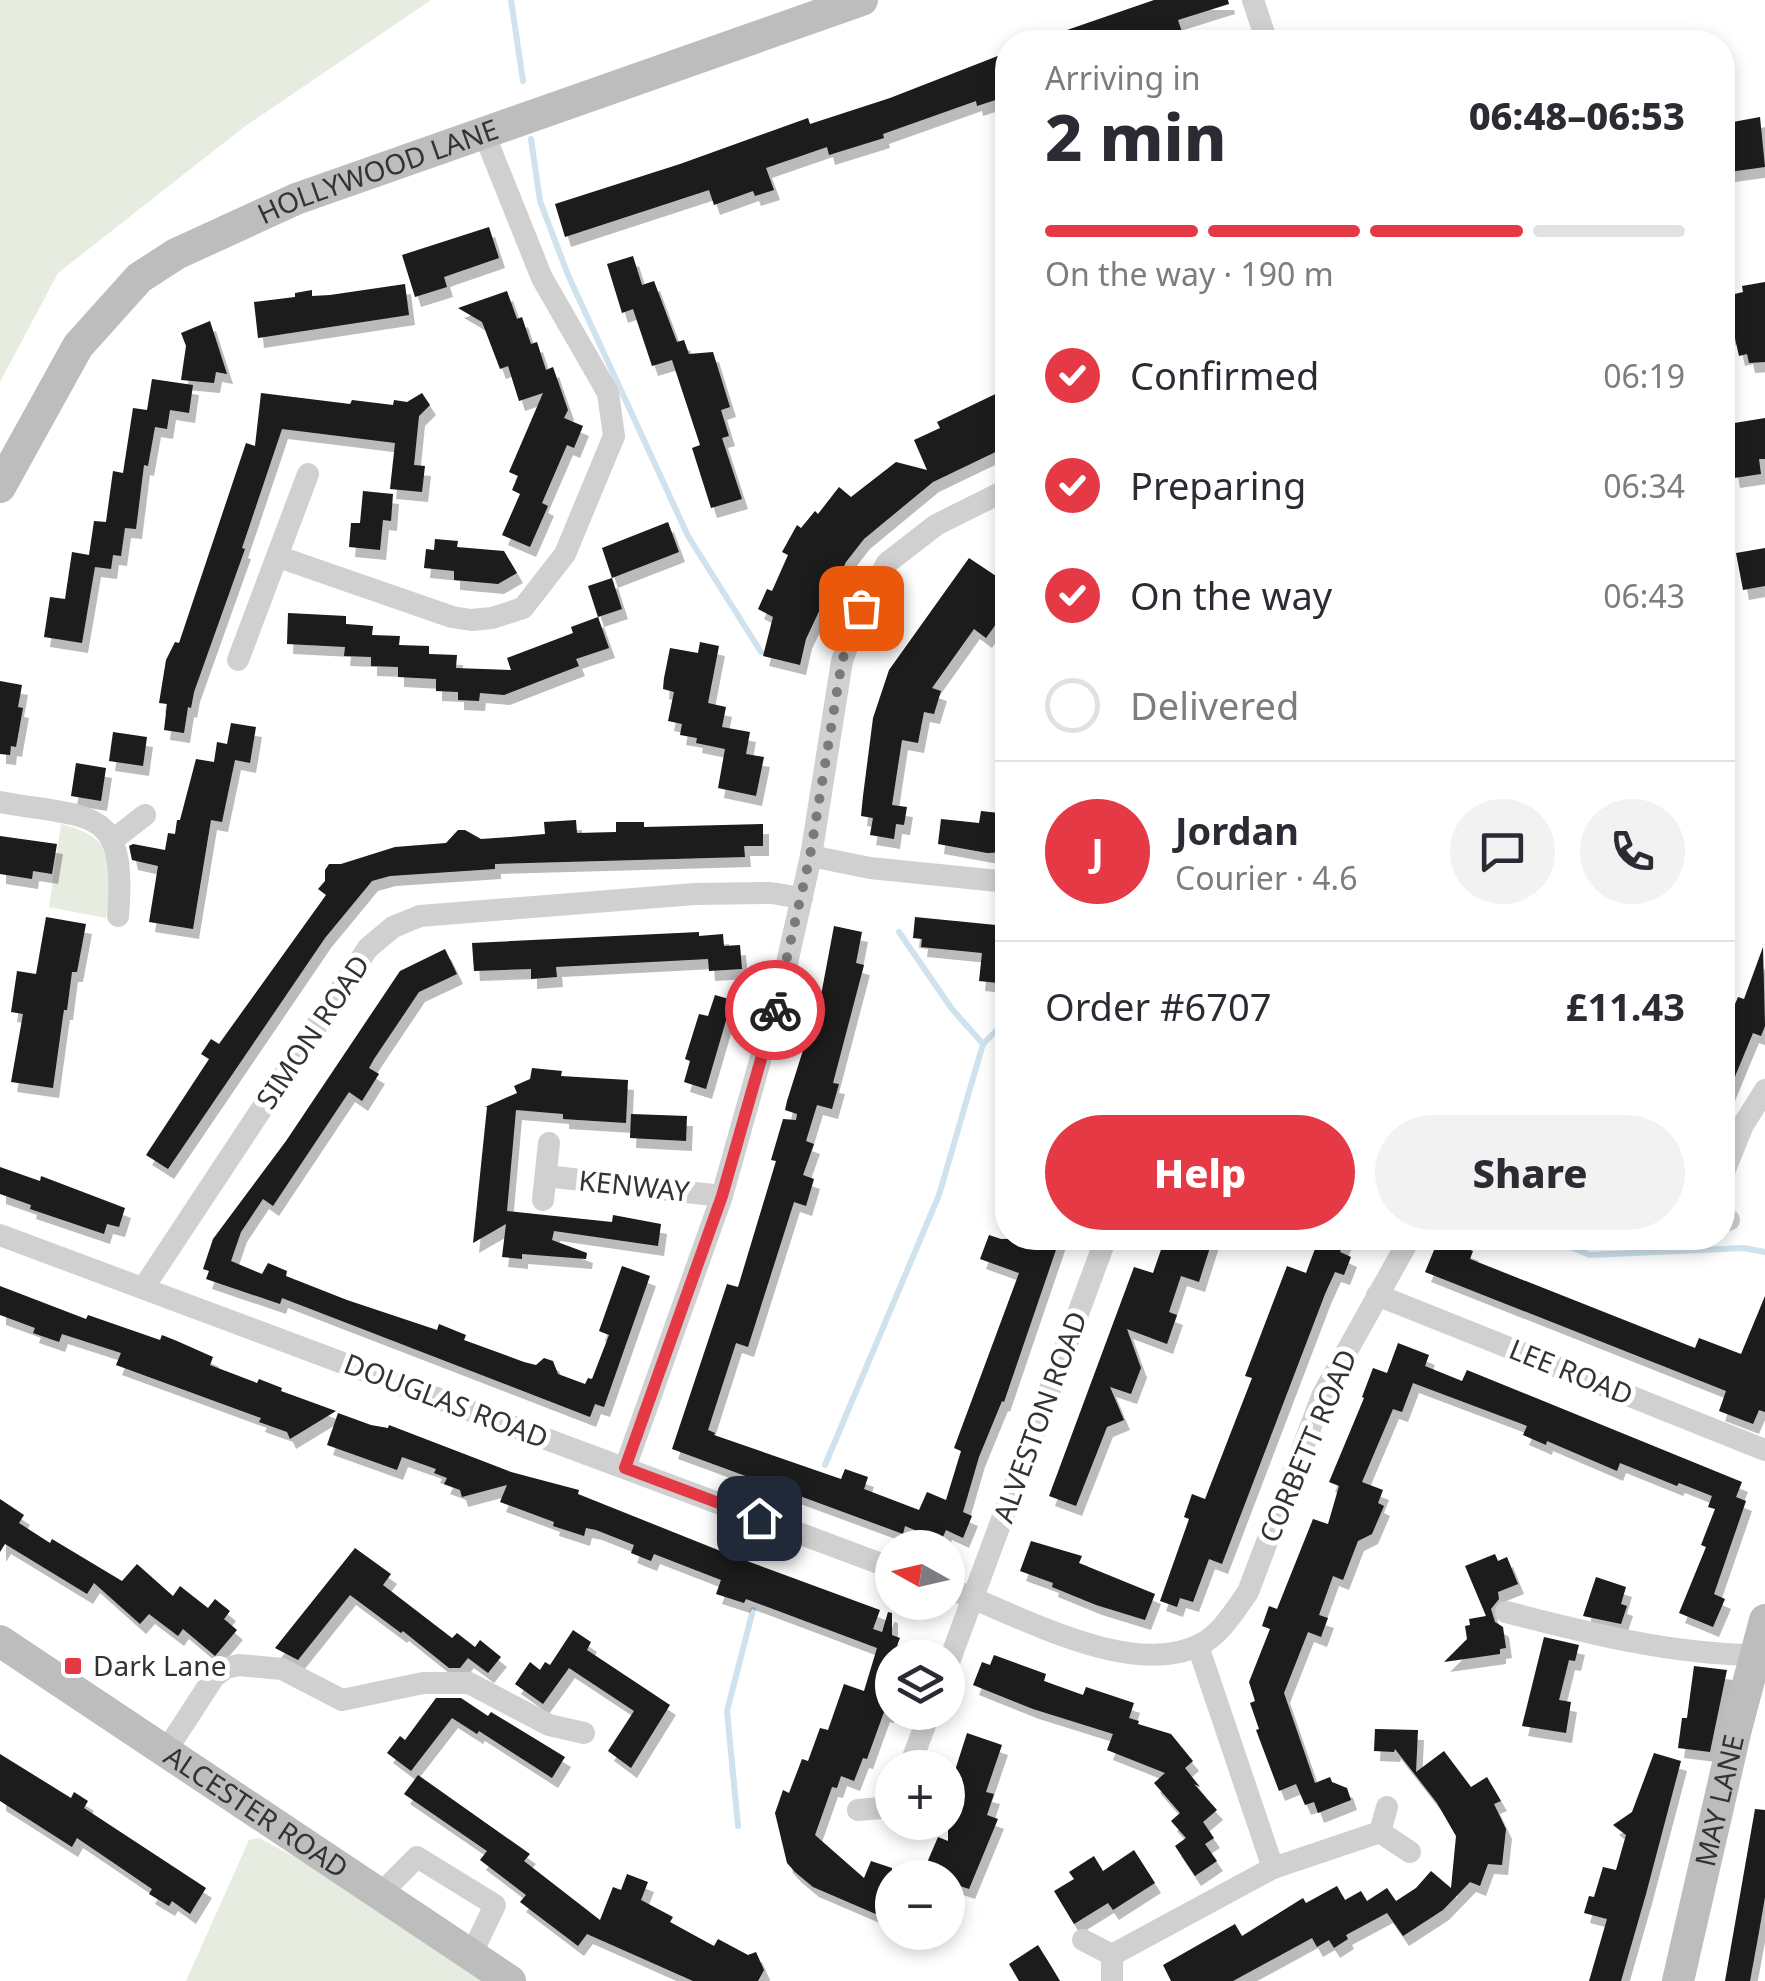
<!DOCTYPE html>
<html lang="en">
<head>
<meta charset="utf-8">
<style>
  body { margin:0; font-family:"Noto Sans",sans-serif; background:#f2f2f3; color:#2b2b33; height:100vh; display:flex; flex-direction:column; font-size:38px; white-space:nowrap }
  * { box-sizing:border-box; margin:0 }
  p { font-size:32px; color:#7c7c81 }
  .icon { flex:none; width:55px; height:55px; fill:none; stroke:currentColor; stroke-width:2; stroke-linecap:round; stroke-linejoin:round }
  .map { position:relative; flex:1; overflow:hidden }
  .details { position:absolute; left:995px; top:30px; width:740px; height:1220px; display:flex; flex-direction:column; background:#fff; border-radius:40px; box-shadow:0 5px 15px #0003 }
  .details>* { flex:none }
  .needle { width:65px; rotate:278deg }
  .fabs { position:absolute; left:875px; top:1530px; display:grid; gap:20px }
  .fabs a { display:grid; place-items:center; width:90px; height:90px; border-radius:50%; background:#fff; box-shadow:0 5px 15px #0003; font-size:50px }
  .pin { position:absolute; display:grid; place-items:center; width:85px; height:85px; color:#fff; margin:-42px; border-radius:20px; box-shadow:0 5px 15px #0006 }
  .courier { position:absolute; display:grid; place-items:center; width:100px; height:100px; margin:-50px; border:8px solid #e63946; border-radius:50%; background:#fff; color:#222; box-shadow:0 2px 12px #0007 }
  .summary em { font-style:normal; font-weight:800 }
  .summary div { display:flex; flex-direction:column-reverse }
  .summary { display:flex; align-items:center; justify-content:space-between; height:170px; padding:0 50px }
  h1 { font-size:65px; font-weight:800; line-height:75px }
  .bar { display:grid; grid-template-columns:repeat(4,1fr); gap:15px 10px; align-content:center; height:120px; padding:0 50px }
  .bar i { height:12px; border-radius:8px; background:#e1e1e2 }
  .bar .active { background:#e63946 }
  .bar p { grid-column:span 4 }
  .line { display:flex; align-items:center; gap:25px; padding:0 50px; border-top:2px solid #e1e1e2 }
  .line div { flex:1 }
  .round { display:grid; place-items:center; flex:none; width:105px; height:105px; border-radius:52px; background:#f2f2f3 }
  ol { padding:0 50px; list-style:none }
  li { display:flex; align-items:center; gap:30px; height:110px }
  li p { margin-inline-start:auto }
  li .icon { padding:10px; border-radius:50%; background:#e63946; color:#fff; stroke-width:4 }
  li:last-child { color:#7c7c81 }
  li i { width:55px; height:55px; border:5px solid #e1e1e2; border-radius:50% }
  .cta { display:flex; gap:20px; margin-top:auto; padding:20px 50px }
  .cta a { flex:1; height:115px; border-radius:60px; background:#e63946; color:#fff; font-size:40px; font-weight:800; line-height:115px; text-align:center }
  .cta a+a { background:#f2f2f3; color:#2b2b33 }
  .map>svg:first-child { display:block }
  .green { fill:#e6ecdf }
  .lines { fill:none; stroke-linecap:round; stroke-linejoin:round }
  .stream { stroke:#cfe2ee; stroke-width:6 }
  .building { fill:#1a1a1a; filter:url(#shadow) }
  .street { stroke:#d0d0d0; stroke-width:22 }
  .secondary { stroke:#bdbdbd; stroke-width:32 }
  .done { stroke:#7a7a7a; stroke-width:10; stroke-dasharray:0 18 }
  .route { stroke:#e63946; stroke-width:12 }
  .poi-dot { fill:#e63946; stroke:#fff; stroke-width:4 }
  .labels { text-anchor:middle; stroke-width:10; stroke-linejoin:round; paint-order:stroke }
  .street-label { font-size:28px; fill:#333; stroke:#fff }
  .poi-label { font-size:28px; fill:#333; stroke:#fff; text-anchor:start }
</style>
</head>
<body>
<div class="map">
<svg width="1765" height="1981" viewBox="0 0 1765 1981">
  <defs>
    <filter id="shadow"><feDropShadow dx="6" dy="10" stdDeviation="0" flood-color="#0004"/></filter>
  </defs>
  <rect width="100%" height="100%" fill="#fff"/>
  <g class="green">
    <path d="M0,0h431l-187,127 -186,146 -58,109z"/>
    <path d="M61,824c59,15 53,44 45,94l-57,-11z"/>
    <path d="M259,1838l60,32 167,111h-300l63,-141z"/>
  </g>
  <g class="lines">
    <g class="stream">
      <path d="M511,0l12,81"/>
      <path d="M531,139l9,62 28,74 120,261 73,116"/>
      <path d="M983,1044l15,-15 10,2"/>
      <path d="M1549,1238l41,17 154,-7 21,4"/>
      <path d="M825,1465l114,-270 44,-151 -31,-35 -53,-77"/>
      <path d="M738,1826l-11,-115 26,-101"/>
    </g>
  </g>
  <g class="building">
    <path d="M1154,0h74l1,4 -51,16 6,18 -13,4h-12l-2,-5 -16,5h-102l-1,-2z"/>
    <path d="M1008,52v44l-31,10 -1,-5 -93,33 1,4 -55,17 -2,-8 -61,21 8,22 -19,6 -2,-5 -39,14 -5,-15 -144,47 -10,-33 125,-40 128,-46 2,6 80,-26z"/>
    <path d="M1760,117l5,50 -43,6v-49z"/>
    <path d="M489,227l10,31 -55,19 3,10 -32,10 -13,-42z"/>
    <path d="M633,256l9,29 12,-4 23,61 7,-2 5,14 24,-2 17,55 -9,3 8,26 -7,2 20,61 -31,9 -19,-60 8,-3 -28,-85 -20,6 -19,-57 -11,4 -15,-49z"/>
    <path d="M1765,282v80l-16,1 -2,-9 -8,2 -5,-22 -12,2v-39l21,-5 -1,-6z"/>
    <path d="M405,284l4,31 -151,23 -4,-36 41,-5v-4l17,-3v6l18,-1z"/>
    <path d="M507,291l10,28 5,-2 9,27 6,-2 9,28 7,-3 15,43 -4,8 19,8 -9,22 -7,-3 -25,58 6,3 -18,41 -28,-12 18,-41 -8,-4 6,-14 -9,-4 34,-79 -24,8 -11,-35 -8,3 -18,-47 -24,-14z"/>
    <path d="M210,321l17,53 -11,-2 -2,11 -33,-3 5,-34 -5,-13z"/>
    <path d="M152,379l41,6 -4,28 -19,-3 -3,19 -12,-2 -7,39 -4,-1 -8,64 -11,-1 -4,28 -8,-1 -2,14 -16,-2 -13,76 -38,-6 6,-40 15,2 7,-47 17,3 5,-34 12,1 7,-51 10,2 10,-65 14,2z"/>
    <path d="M1008,388v58l-75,36 -69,57 -18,23 -15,31 -3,-1 -22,47 -6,26 -37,-9 10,-39 -15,-8 9,-20 5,2 16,-36 -6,-3 15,-27 4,3 14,-17 3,3 21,-27 12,10 45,-35 31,8 -13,-30 26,-12 -3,-6z"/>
    <path d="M261,393l89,11 2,-4 41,5 1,-5 13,2 15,-9 8,12 -11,11 -5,49 11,1 -3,26 -32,-3 5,-46 -113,-14 -40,119 3,1 -51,143 -3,16 -3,-1 -4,26 -20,-3 3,-26 -8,-1 7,-43 9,-18 4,1 67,-200 9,3z"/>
    <path d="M1765,418v41h-6l2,15 -27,4 -2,-11 -10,1v-43z"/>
    <path d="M363,491l30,3 -2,27 -8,-1 -3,30 -31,-3 2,-24h9z"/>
    <path d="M668,522l11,30 -67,26 -10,-30z"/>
    <path d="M435,539l23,2 -1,6 47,4 13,22 -19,11 -44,-4v-9l-30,-3 2,-19 8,1z"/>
    <path d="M1765,548v38l-22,4 -7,-37z"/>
    <path d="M969,558l39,26v14l-9,12 5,3 -18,25 -12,-9 -42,59 9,3 -7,23 -10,-2 -6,31 -16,-3 -10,65 15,2 -3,18 -8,-1 -2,15 -24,-4 3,-17 -12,-2 2,-20 10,-78 16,-48z"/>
    <path d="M612,578l10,31 -24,8 -10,-31z"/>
    <path d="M288,613l58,3v8l27,2 -1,9 28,1 -1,9 30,1v8l28,1 -1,13 55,2 -4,-12 66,-25 -2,-6 27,-10 11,31 -33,11 3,7 -75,29 -24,-2 -1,8 -21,-1v-8l-22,-1v-12l-38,-2v-10l-27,-1v-9l-27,-1 1,-9 -58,-3z"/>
    <path d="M700,642l19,4 -11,57 18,4 -4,20 28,5 -4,22 18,3 -8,39 -38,-8 7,-39 -29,-6 1,-5 -17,-3 2,-11 -14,-3 6,-29 -11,-3 1,-11 6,-30 28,5z"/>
    <path d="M0,681l22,4 -4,22 5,1 -7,39 -5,-1 -1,9 -10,-1z"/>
    <path d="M231,723l25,4 -6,36 -15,-3 -13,62 -11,-2 -18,109 -44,-7 9,-56 -26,-6 -3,-14 4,-2 32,6 3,-17 7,1 2,-14h3l16,-61 18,3 3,-20 10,2z"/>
    <path d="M113,732l34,5 -4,29 -34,-5z"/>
    <path d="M76,763l30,5 -5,33 -30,-5z"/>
    <path d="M981,811l27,3v38l-21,1 -49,-9 3,-25 38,4z"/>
    <path d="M576,820l1,13 39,-1v-10h28v5l119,-3v22h-19l1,11 -250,7v5l-105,7 -18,5 -47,57 -157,231 -22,-14 63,-96 -8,-5 10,-15 8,5 107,-149 -8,-6 7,-8v-11l4,-6h12l54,-17 51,-4 12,-13h7l16,9 29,-2 35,-3 -1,-12z"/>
    <path d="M0,836l57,8 -5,30 -19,-3 -1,8 -32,-5z"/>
    <path d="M46,917l40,7 -9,48h-5l-5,38h-3l-1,6 -10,72 -42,-6 12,-68 -12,-2 6,-41 19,3z"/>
    <path d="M915,917l91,9 2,58 -29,-3 3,-28 -61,-6 1,-8 -9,-1z"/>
    <path d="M834,926l28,6 -6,31 8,2 -31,118 6,1 -7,25 -15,-4 -11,36 8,3 -11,31 11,4 -8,27 -12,-4 -46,145 -12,-4 -28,87 7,3 -1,2 127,44 4,-10 23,8 -4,12 55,21 8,-18 19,8 15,-49 -7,-3 65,-175 -39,-14 9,-24 12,4 59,-1 -56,164 -2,-1 -23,56 -16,55 9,4 -9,22 -17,-8 -5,11 -36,-15 -2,8 -231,-85 55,-165 11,3 38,-126 -5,-1 12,-41 13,1 1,-6 -12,-4 2,-9 35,-111z"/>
    <path d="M699,932v4l24,-2 1,12 16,-1 2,24 -33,2 -1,-12 -152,8 1,10 -26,2v-10l-57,2 -2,-28z"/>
    <path d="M1763,947l2,79 -4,10 -8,-3 -31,75v-87l5,2 11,-26 6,2z"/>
    <path d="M445,949l12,25 -38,18 -45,67 -5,9 10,6 -17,27 -13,-9 -76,114 -10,-7 -22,33 -10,29 31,13 6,-11 19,8 -1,5 61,24 90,30 2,-6 27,11 -2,5 60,22 12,3 8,-7 9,3 5,13 27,10 3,-6 4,1 17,-44 -10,-4 23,-65 28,10 -46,131 -9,-3 -5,13 -308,-119 -2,6 -74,-25 3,-8 -6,-2 10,-30 73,-98 114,-170z"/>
    <path d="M715,995l17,5 -26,89 -22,-7 6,-21 -5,-2 14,-45 9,2z"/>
    <path d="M532,1068l30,3 -1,5 67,4 -2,43 -63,-4v-5l-47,-4 -9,101 105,11 1,-7 48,9 -3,22 -104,-15 -2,9 35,13 -1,6 -64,-5v5l-20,-2 4,-33 -33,19 14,-136h-2l32,-14 -3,-7 16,-7z"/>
    <path d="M631,1114l56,2 -1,25 -56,-3z"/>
    <path d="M0,1167l40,14 1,-5 84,32 -6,19 -12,-3 -3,10 -74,-25 1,-4 -31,-11z"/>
    <path d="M1165,1238h48l-14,44 -18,-6 -12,36 8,3 -10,29 -40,-15 14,39 -10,26 -21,-7 14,33 -17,7 -31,79 -27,-10 85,-229 19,6z"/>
    <path d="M1319,1238h27l-6,14 11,5 -7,18 -9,-3 -10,22 -103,270 -13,-5 -16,43 -13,-4 -3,9 -17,-6 29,-82 -5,-2 8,-23 13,5 47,-121 -7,-2 42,-110 19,7z"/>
    <path d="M1439,1238l34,13 -3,8 225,89 4,-10 42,16 24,-58v116l-6,-2 -6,14 -34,-13 7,-20 -301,-119z"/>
    <path d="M0,1286l86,33 2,-4 72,25 2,-5 15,6 36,16 -3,8 47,18 2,-4 23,9 -1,3 55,20 -46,28 -3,-7 -28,-10 2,-4 -145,-53 5,-12 -59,-19 -3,8 -26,-9 2,-5 -35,-13z"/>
    <path d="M1398,1343l31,12 -4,11 37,15 5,-11 275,112 -6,15 10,4 -32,93 11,5 -12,28 -34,-14 27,-66 -5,-2 14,-36 -7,-2 4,-11 -33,-13 -2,3 -57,-23 -3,8 -70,-30 -1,4 -23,-10 4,-9 -114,-43 -11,29 -9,-3 -31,73 21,8 -5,13 6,3 -12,28 -14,7 -15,39 -10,-4 -14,39 9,3 -7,19 -13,-5 -24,61 31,90 15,-6 2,5 15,6 4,12 -33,13 -4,-11 -9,3 -9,-21 -17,7 -23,-61 3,-1 -9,-26 5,-2 -6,-19 21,-53 -8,-3 7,-20 8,3 36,-90 15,5 11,-38 -10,-4 35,-84 -2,-1 11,-29 14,5z"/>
    <path d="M338,1413l33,12 17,3 1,-3 122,47 68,18 -1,4 150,60 152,56 -7,19 9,3 6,-20 4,1v22l8,3 -8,20v41l-4,14 -4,-1 -17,47 -4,-1 -9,23 -13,-5 -4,12 -5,-1 -17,48 49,43 7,-17 21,7v53l-79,-34 -18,-15 -8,-9 -12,-50 8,-23 6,3 13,-34 6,2 12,-33 8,2 16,-46 20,7 13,-43 -131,-49 -2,4 -28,-9 5,-14 -67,-26 -3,7 -20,-8 3,-8 -38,-15 -10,-2 -2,8 -31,-10 1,-4 -54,-20 7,-17 -45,12 -2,-7 -16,-6 3,-6 -13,-5 2,-4 -34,-12 -5,13 -70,-25z"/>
    <path d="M0,1499l24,16 -5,8 31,20 2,-4 70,42 15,-17 36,32 7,-10 28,22 7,-9 15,12 -6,8 13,11 -22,26 -32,-27 -5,7 -29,-22 -9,10 -46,-41 -7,11 -82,-50 -5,8z"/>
    <path d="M1031,1541l51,15 -3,7 76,31 -10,26 -49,-15 -44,-18 1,-4 -33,-12z"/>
    <path d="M355,1548l36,26 -8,11 69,53 5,-5 18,14 5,-7 21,17 -13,16 -20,-15 -8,10h-11l-46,-37 -2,2 -51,-38 -52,65 -23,-12z"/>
    <path d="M1495,1554l3,7 9,-4 11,27 -20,8 1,7 -8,10 4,13 8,5 3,21 -6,1v5l-56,8 23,-23 -2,-13 5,-1 -1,-6 17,-3 -21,-50z"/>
    <path d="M1596,1577l30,10 -5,17 6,2 -6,18 -38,-8z"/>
    <path d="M573,1630l18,12 -4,8 83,55 -39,63 -23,-17 26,-40 -65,-43 -26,36 -28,-20 15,-22 10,8 5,-8 5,3z"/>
    <path d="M1544,1637l35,8 -4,16 -6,-1 -10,40 12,2 -5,31 -44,-7z"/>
    <path d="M994,1655l52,19 -2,7 39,14 3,-8 48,16 -5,15 10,3 -1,3 33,10 22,27 -8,7 15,19 -6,-3 23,26 -14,12 11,16 -9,6 12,17 -22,15 -20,-30 11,-8 -15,-17 9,-8 -26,-30 11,-10 -58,-23 6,-16 -80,-25 -60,-24 9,-23 8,3z"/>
    <path d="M1694,1666l33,4 -17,82 -32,-4 4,-30h5z"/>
    <path d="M436,1698h25l27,18 3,-4 74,45 -13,21 -73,-47 -2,3 -25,-16 -41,53 -24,-18 13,-17 5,4z"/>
    <path d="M1375,1729l43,1 -2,42 28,-21 27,36 16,-10 14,24 -7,3 12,25 -4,36 -14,-1 -8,22 -10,-4 -27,28 -40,26 -16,-23 -41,22 2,4 -14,9 -5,-8 -12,7 -5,-9 -79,43h-62l-8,-16 72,-41 7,12 61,-38 3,5 31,-17 8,14 16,-9 6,10 20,-13 9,13 20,-13 15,-17 20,17 5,-52 -19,-33 -42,-54 -1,3 -20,-1z"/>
    <path d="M967,1733l35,12 -16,47 8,2 -7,21 11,4 -29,70 -21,-7v-4h-12l-13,-6 15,-35 10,4v-59l3,1z"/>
    <path d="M1654,1753l27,8 -35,133 -25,87h-32l18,-62 -23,-6 5,-17 5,1 9,-30 13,3 10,-35 -13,-10 19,-13z"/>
    <path d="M0,1754l71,44 3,-6 14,9 -4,7 122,80 -16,26 -18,-13 -3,5 -20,-12 3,-5 -75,-51 -5,9 -72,-46z"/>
    <path d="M418,1775l112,79 -6,7 76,59 13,-33 8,3 6,-16 21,8 -7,18 32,17 -3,5 44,24 4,-7 30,16 8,-3 8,18 -6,11h-65l-106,-47 -9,12 -58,-44 6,-7 -46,-35 7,-9 -83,-57z"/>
    <path d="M1755,1809l10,1v87l-6,35 -9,49h-25z"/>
    <path d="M1134,1850l21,33 -42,27 -5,-7 -34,21 -20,-33 20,-12 -5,-7 25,-16 9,15z"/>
    <path d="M1038,1945l13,21 9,15h-41l-10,-17z"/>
  </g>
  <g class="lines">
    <g class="street">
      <path d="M1253,0l14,42"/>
      <path d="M279,557l173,60 19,3 21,-2 31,-10 42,-54 49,-118 -6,-43 -66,-115 -59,-147"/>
      <path d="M238,660l70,-186"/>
      <path d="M0,802c93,17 127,3 118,114"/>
      <path d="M114,839l31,-24"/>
      <path d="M811,856l59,12 138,14"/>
      <path d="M546,1176l176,20"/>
      <path d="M1722,1177l21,-52 22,-35"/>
      <path d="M543,1200l6,-57"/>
      <path d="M1722,1218l7,2"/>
      <path d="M0,1235l892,333"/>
      <path d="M144,1287l224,-339 25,-21 27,-11 275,-22 76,-1 31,5"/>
      <path d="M1377,1295l388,155"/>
      <path d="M625,1468l97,-272 63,-224 26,-116 31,-195 19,-53 26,-45 49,-38 72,-36"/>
      <path d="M948,1588c66,25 184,93 253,56 20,-10 34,-34 47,-52l75,-198 87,-156"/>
      <path d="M1506,1612c82,21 163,42 248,43"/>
      <path d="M1198,1646l75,222"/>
      <path d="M948,1665l158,-427"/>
      <path d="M166,1751l48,-74 12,-9 13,-3 43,4 60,31 81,-17h46l80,42 35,8"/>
      <path d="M909,1768l21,-56"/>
      <path d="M1387,1807l-7,25 30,20"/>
      <path d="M858,1810l34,-3"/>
      <path d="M903,1822l2,3"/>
      <path d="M380,1894l37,-37 78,48 -24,50"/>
      <path d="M1083,1940l29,15v26"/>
      <path d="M1112,1955l161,-87 107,-36"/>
    </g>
    <g class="secondary">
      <path id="s1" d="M0,487l78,-141 61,-68 37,-24 120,-55 566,-199"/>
      <path id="s2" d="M0,1641l510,340"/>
      <path id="s3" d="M1678,1981l58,-252 29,-109"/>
    </g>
  </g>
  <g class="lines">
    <path class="done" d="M775,1010l35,-154 32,-195 19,-53"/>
    <path class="route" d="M759,1518l-134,-50 97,-272 53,-186"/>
  </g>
  <rect class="poi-dot" x="63" y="1656" width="20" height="20" rx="5"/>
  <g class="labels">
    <g class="street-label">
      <text dy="10" stroke="none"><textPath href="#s1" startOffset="515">HOLLYWOOD LANE</textPath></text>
      <text transform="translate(313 1032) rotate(-56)" y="10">SIMON ROAD</text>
      <text transform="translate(634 1186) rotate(6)" y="10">KENWAY</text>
      <text transform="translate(1571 1372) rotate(22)" y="10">LEE ROAD</text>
      <text transform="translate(446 1401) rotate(21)" y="10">DOUGLAS ROAD</text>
      <text transform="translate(1040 1417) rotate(-70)" y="10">ALVESTON ROAD</text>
      <text transform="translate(1308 1446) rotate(-67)" y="10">CORBETT ROAD</text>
      <text dy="10" stroke="none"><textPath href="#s3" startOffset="185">MAY LANE</textPath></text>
      <text dy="10" stroke="none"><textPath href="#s2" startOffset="308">ALCESTER ROAD</textPath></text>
    </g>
    <g class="poi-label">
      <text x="93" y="1676">Dark Lane</text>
    </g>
  </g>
</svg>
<div class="fabs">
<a><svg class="needle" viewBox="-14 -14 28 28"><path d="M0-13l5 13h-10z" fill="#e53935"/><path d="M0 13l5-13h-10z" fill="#7c7c81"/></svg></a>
<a><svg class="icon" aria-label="layers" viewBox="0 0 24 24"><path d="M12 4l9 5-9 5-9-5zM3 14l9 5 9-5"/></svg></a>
<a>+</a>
<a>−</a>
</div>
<div class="pin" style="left:861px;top:608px;background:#ea580c"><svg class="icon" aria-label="bag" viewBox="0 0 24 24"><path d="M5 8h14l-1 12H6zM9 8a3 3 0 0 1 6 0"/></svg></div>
<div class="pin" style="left:759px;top:1518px;background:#1f2937"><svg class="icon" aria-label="home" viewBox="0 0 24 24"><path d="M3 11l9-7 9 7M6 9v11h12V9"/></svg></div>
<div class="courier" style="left:775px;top:1010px"><svg class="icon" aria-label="bike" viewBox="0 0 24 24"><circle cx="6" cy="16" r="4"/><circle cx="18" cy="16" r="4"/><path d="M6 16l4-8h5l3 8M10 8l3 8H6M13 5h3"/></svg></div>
<section class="details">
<div class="summary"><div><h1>2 min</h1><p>Arriving in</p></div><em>06:48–06:53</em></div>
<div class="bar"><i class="active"></i><i class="active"></i><i class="active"></i><i></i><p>On the way · 190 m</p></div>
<ol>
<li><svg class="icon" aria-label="check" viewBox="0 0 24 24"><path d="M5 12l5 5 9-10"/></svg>Confirmed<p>06:19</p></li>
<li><svg class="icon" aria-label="check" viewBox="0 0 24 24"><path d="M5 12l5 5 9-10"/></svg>Preparing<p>06:34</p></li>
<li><svg class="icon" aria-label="check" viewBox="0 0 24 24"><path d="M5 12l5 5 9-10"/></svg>On the way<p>06:43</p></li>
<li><i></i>Delivered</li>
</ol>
<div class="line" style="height:180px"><b class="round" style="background:#e63946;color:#fff">J</b><div><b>Jordan</b><p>Courier · 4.6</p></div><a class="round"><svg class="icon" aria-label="chat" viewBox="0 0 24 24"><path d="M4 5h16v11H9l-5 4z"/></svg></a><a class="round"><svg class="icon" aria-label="phone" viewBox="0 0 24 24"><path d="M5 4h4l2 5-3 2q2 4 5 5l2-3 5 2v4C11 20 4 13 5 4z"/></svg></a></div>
<div class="line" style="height:130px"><div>Order #6707</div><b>£11.43</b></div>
<div class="cta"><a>Help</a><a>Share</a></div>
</section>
</div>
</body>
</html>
